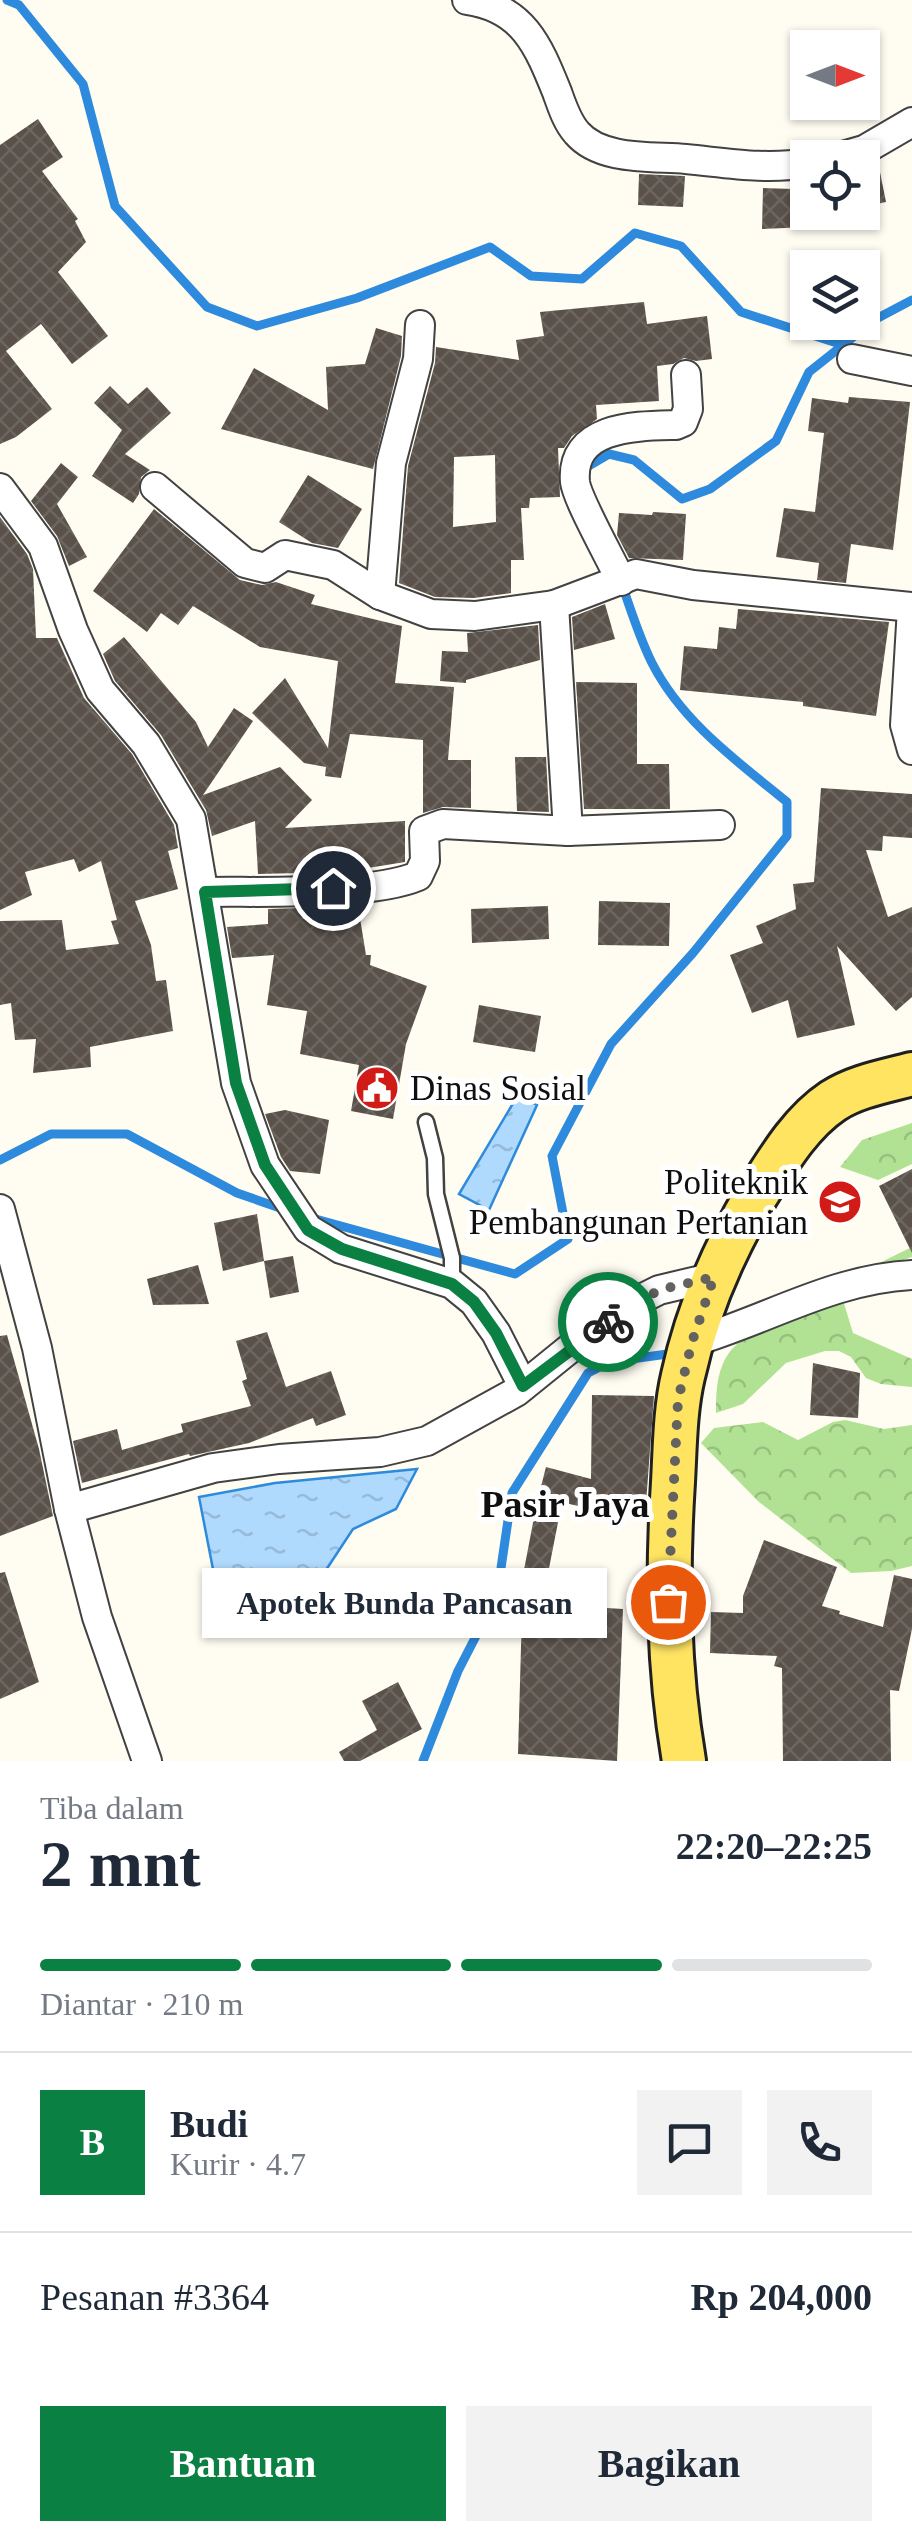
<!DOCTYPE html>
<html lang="id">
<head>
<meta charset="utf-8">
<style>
  body { margin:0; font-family:"Times New Roman",serif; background:#f2f2f3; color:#1f2937; height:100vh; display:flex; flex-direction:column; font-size:38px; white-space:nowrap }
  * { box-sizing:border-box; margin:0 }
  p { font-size:32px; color:#747a83 }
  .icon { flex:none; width:55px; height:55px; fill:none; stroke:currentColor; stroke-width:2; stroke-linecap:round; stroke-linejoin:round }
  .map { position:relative; height:1761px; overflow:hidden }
  .side { display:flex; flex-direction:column; background:#fff; flex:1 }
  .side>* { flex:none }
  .needle { width:65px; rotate:90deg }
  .buttons { position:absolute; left:790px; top:30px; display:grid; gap:20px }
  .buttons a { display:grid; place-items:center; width:90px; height:90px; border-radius:0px; background:#fff; box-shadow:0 2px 8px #0004; font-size:50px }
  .pin { position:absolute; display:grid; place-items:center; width:85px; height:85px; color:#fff; margin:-42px; border:5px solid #fff; border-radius:50%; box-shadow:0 2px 10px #0007 }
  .courier { position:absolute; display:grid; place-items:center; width:100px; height:100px; margin:-50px; border:8px solid #0b8043; border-radius:50%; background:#fff; color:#222; box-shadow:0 2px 12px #0007 }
  .bubble { position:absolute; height:70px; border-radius:0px; background:#fff; box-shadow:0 2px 8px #0004; font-size:32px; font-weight:700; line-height:70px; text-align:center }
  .summary em { font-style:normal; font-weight:700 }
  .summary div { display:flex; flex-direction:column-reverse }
  .summary { display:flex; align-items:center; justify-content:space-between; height:170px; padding:0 40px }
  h1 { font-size:65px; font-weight:700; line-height:75px }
  .bar { display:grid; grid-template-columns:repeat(4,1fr); gap:15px 10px; align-content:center; height:120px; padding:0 40px }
  .bar i { height:12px; border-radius:8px; background:#e0e1e3 }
  .bar .selected { background:#0b8043 }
  .bar p { grid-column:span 4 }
  .line { display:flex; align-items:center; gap:25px; padding:0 40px; border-top:2px solid #e0e1e3 }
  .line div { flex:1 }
  .round { display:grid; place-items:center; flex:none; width:105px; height:105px; border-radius:0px; background:#f2f2f3 }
  .cta { display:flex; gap:20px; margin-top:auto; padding:20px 40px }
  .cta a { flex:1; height:115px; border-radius:0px; background:#0b8043; color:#fff; font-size:40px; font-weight:700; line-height:115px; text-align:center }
  .cta a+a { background:#f2f2f3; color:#1f2937 }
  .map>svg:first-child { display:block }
  .forest { fill:url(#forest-crowns) }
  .water { fill:url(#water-ripples); stroke:#2e8adc; stroke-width:2.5 }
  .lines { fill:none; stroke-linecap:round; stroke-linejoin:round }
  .stream { stroke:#2e8adc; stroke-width:9 }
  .building { fill:url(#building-cross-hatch); fill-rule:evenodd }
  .lane-casing { stroke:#424242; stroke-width:19 }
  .street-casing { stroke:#424242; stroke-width:32 }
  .primary-casing { stroke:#202020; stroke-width:48 }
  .lane { stroke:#fff; stroke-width:14 }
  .street { stroke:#fff; stroke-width:28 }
  .primary { stroke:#ffe462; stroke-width:42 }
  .done { stroke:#63625e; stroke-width:10; stroke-dasharray:0 18 }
  .route { stroke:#0b8043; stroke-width:12 }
  .labels { text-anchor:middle; stroke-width:10; stroke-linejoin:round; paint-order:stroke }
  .poi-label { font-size:35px; fill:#0f0f0f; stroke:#fff; text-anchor:start }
  .neighbourhood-label { font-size:38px; font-weight:bold; fill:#0f0f0f; stroke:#fff }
</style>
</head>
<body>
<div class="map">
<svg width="912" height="1761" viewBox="0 0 912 1761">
  <defs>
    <pattern id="forest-crowns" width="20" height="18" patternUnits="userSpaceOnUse" patternTransform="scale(2.5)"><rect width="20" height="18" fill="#b1e193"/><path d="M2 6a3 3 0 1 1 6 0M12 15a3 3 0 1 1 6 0" fill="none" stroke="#97c07e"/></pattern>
    <pattern id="water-ripples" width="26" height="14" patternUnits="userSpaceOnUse" patternTransform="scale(2.5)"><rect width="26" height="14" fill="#b0dafd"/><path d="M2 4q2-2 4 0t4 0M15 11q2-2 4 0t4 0" fill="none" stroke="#96bad8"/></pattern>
    <pattern id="building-cross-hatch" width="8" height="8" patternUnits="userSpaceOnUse" patternTransform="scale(2.5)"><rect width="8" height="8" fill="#59514a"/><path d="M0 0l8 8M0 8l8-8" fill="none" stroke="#6c6560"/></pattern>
  </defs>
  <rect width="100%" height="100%" fill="#fffdf2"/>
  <g class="forest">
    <path d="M912,1123v41l-34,16 -38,-13 22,-27z"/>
    <path d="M912,1247v10l-36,12 -34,28 11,36 59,26v28l-31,-3 -15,-6 -15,-21 -12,-6h-14l-39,12 -43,41 -27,9c0,-25 1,-51 21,-69l130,-75z"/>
    <path d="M845,1420l39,9 28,-4v141l-21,5 -40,2 -92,-71 -58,-59 13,-15 49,-6 35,18 35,-18z"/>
  </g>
  <g class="water">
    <path d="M518,1095l19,10 -48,105 -30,-16z"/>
    <path d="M417,1469l-21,40 -43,20 -31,47 -104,19 -19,-98 76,-14z"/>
  </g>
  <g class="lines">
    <g class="stream">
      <path d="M7,0l12,5 64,79 32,122 92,101 50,19 100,-28 133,-51 41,29 51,3 53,-46 46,13 60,66 102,33"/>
      <path d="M585,468l24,-14 25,6 48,39 28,-10 66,-48 33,-69 67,-53 36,-19"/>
      <path d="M0,1160l51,-26h76l110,59 46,16"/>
      <path d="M312,1218l203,56 53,-35 -16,-83 59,-112 82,-91 94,-117v-34c-50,-41 -105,-80 -135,-139 -13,-26 -21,-53 -31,-81"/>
      <path d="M423,1761l35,-90 34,-66 9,-37 11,-75 76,-120 21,-11 66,-9"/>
    </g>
  </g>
  <g class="building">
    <path d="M38,119l25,38 -21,14 36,48 -3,2 11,21 -28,30 50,64 -36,28 -31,-40 -35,27 46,58 -36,28 -16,7v-299z"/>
    <path d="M878,162l8,40 -24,5v-38z"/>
    <path d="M639,174l46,2 -2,31 -45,-2z"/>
    <path d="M763,188l30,1v13l15,-3v28l-46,2z"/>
    <path d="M644,302l3,22 60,-8 5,43 -16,2 -12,-3 -11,6 -16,2 2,35 -63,4 1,14 -25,17 -8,12h-6l2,49 -30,1 -1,10h-8l3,52h-13v33l-37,5 -39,-1 -36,-14 9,-117 27,-103 1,-16 83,13 -3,-20 28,-4 -4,-24zM495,455l1,67 -43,5 1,-70z"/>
    <path d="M376,328l26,8 -1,20 -28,113 -152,-40 33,-61 74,42 -2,-43 39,-3z"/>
    <path d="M110,386l18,18 19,-17 24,26 -46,41 25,16 -9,7 -2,17 -6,9 -41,-27 30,-46 -28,-27z"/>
    <path d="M849,397l61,5 -17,148 -42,-6 -5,39 -29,-3 2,-17 -43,-6 8,-49 31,4 9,-79 -16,-2 4,-33 36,5z"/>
    <path d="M61,463l17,14 -21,27 30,53 -18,9 -12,-30 -26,-35z"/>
    <path d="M308,475l54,34 -24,39 -26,-5 -33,-21z"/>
    <path d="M154,509l86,71 22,5 14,-3 39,13 -4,9 91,22 -7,57 59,4 -6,73h23v48l-28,-1 -20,6v-73l-73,-6 -9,44 -16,-2 1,-9 -22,-4 -52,-50 33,-35 43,70 10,-87 -78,-14 -67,-41 -15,19 -17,-12 -14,19 -54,-41z"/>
    <path d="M653,512l33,2 -3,46 -54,-2 -12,-23 2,-22 33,2z"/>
    <path d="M0,517l27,37 6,15 3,69h21l27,60 48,56 42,71 4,23 -10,3 10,38 -43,12 16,44 5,36 10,-1 7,51 -83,16 1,20 -58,6 3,-34 -21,1 -4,-37 -11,2v-84l62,-1 4,30 53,-6 -8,-23 6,-1 -16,-59 -22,11 -5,-13 -49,13 7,23 -32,15z"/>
    <path d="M605,604l10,35 -41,11 -2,-33z"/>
    <path d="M738,609l151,13 -13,94 -73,-10v-4l-123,-12 4,-44 33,3 2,-22 17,2z"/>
    <path d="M538,625l2,35 -74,20v3l-26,-2 2,-30 26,1 -1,-19z"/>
    <path d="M124,637l72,85 12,25 26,-39 19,13 -50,74 77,-28 32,33 -27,28 120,-7v41l-62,10 -85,2 -3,-53 -43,15 -6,-26 -45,-75 -46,-54 -12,-27z"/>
    <path d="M576,682l61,1v81h32l1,45h-86z"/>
    <path d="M515,757h31l3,55 -32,-1z"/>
    <path d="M821,788l91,6v44l-29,-2 -1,15 -16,-1 22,67 24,-10v90l-16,14 -59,-65 18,79 -58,13 -9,-38 -36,13 -22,-58 33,-12 -7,-17 40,-17 -3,-25 21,-2z"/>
    <path d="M599,901l71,2 -1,43 -71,-1z"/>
    <path d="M358,906l8,49h5l-1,10 57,21 -21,58 -13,75 -42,-8 8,-46 -59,-11 7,-43 -40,-6 7,-50 -42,3 -5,-31 41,-3v-15z"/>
    <path d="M548,906l1,33 -77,4 -1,-34z"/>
    <path d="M479,1005l62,11 -6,36 -62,-10z"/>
    <path d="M285,1110l44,10 -9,54 -30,-3 -9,-14 -16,-43z"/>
    <path d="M912,1169v84l-33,-67z"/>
    <path d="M257,1214l7,47 -41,10 -9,-48z"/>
    <path d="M293,1256l6,36 -29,6 -6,-37z"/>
    <path d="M198,1265l11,39 -56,1 -6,-26z"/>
    <path d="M267,1332l19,55 45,-16 15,44 -30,11 -3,-8 -64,25 -59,13 -1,-2 -107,29 -9,-42 44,-12 5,21 61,-18 -2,-8 70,-18 -9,-25 5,-2 -11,-38z"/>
    <path d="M7,1335l32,114 14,67 -53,20v-200z"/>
    <path d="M813,1363l47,10 -2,45 -48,-3z"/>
    <path d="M592,1395l62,1 -9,121 -33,-2 -50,-13 -20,102 81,5 -6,152 -99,-7 5,-179 14,-73 9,-35 45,12z"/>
    <path d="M764,1540l73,27 -15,39 18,5 -1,3 44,13 11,-52 18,4v50l-13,62 -9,-1 1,71h-108l-1,-93 -8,-2 3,-10 -67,-3 1,-41 32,1v-17z"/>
    <path d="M5,1572l34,110 -39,17v-126z"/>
    <path d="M398,1682l24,47 -62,32h-16l-5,-9 38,-22 -15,-29z"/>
  </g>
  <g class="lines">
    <defs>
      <path id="lane" d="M426,1122l9,36 1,36 16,64v26"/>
      <g id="street">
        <path d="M467,0c56,8 71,45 90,92 5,14 10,30 20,41 24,28 76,23 109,26 42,4 79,11 122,4"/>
        <path d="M836,158l28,-8 48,-28"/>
        <path d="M852,359l60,12"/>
        <path d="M155,487l90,76 20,5 20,-13 48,10 47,30 51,19 44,2 79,-11 82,-31 57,11 219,22"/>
        <path d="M0,488l43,58 30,84 27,60 46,54 45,75 45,264 29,82 43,64 33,20 111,35 22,18 22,31 27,53"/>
        <path d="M621,581c-9,-20 -44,-82 -46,-99 -5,-57 63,-56 101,-57l7,-3 5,-13 -2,-34"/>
        <path d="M380,595l11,-132 27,-104 2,-34"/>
        <path d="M912,608l-7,117 7,25"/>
        <path d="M568,831l152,-6"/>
        <path d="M205,892c55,-1 166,4 213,-16l7,-15 -1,-30 19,-7 125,7 -14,-226"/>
        <path d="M0,1209l37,139 32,161 28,108 50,144"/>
        <path d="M692,1342c75,-22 140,-63 220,-67"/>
        <path d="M69,1509l144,-41 66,-9 101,-7 47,-11 89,-49 52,-42 75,-52 16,-8 55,-13"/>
      </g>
      <path id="primary" d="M684,1761c-16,-94 -17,-184 -11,-279 2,-36 2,-72 10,-106 14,-64 41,-126 74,-182 21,-33 43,-71 76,-93 23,-15 53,-20 79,-27"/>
    </defs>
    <use href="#lane" class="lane-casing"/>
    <use href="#street" class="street-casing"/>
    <use href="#primary" class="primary-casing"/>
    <use href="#lane" class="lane"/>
    <use href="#street" class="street"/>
    <use href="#primary" class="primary"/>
  </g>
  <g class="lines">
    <path class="done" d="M608,1322l51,-32 55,-13 -22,65 -14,58 -10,202"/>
    <path class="route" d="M333,888l-128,4 31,191 29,82 43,65 34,19 110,35 22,18 22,31 27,53 85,-64"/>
  </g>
  <defs>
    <symbol id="civic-disc" viewBox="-11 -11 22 22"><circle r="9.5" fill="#d01b17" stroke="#fff"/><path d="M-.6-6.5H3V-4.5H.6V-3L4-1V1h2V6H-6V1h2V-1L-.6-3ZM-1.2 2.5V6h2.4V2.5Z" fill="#fff"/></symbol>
    <symbol id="university-disc" viewBox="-11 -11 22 22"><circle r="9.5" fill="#d01b17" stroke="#fff"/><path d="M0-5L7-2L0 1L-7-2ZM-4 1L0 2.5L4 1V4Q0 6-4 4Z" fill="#fff"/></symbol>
  </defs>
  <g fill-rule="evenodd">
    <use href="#civic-disc" x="352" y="1063" width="50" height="50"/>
    <use href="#university-disc" x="815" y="1177" width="50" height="50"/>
  </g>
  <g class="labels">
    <g class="poi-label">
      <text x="410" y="1100">Dinas Sosial</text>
      <text x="808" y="1194" text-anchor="end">Politeknik<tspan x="808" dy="40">Pembangunan Pertanian</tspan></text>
    </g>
    <g class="neighbourhood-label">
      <text x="565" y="1517">Pasir Jaya</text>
    </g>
  </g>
</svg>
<div class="buttons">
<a><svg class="needle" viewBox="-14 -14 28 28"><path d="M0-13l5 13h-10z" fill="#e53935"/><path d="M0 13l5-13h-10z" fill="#747a83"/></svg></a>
<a><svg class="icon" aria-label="locate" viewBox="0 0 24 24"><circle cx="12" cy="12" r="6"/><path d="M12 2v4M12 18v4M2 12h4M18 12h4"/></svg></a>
<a><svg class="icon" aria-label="layers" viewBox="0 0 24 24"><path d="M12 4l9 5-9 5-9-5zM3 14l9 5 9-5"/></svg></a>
</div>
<div class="pin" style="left:668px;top:1602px;background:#ea580c"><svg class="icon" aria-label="bag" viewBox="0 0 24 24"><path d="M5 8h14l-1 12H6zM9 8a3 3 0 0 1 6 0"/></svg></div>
<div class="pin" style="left:333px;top:888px;background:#1f2937"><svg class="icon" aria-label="home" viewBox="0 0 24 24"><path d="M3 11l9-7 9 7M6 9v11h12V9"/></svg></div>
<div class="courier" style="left:608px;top:1322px"><svg class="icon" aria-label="bike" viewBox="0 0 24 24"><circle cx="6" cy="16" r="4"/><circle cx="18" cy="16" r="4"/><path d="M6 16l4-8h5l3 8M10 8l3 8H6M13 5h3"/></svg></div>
<div class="bubble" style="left:202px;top:1568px;width:405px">Apotek Bunda Pancasan</div>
</div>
<section class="side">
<div class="summary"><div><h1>2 mnt</h1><p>Tiba dalam</p></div><em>22:20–22:25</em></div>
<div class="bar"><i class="selected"></i><i class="selected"></i><i class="selected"></i><i></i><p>Diantar · 210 m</p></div>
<div class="line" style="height:180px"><b class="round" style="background:#0b8043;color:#fff">B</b><div><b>Budi</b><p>Kurir · 4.7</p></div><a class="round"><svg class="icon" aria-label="chat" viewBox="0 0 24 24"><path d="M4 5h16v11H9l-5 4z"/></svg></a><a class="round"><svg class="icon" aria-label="phone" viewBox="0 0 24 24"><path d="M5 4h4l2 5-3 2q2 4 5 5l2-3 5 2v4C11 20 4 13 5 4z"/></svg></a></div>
<div class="line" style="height:130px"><div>Pesanan #3364</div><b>Rp 204,000</b></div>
<div class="cta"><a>Bantuan</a><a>Bagikan</a></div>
</section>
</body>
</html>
